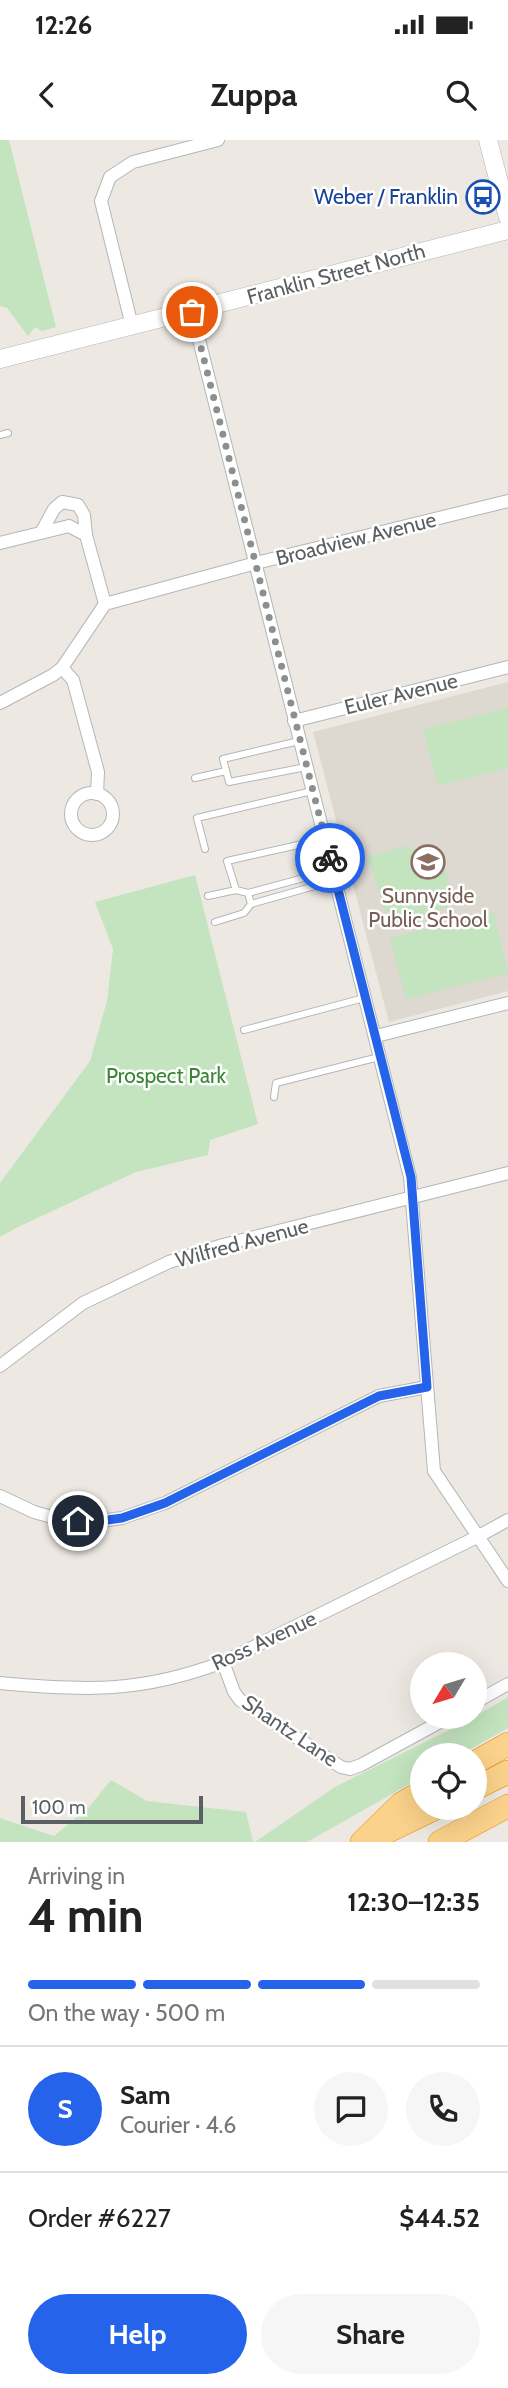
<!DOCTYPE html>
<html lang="en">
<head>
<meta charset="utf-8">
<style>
  body { margin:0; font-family:Cabin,sans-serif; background:#f6f6f6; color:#222; height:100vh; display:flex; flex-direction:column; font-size:26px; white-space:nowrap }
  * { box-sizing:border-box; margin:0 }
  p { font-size:23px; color:#767676 }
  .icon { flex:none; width:38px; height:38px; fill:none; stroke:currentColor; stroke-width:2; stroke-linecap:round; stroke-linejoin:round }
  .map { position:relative; height:1702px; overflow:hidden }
  .panel { display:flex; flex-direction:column; background:#fff; flex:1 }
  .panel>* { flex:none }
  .needle { width:46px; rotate:232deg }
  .controls { position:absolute; left:410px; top:1512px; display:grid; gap:14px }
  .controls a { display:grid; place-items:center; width:77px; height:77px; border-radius:50%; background:#fff; box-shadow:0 7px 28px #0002; font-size:35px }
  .scale { position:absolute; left:21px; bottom:18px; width:182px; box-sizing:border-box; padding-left:7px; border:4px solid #5a5f63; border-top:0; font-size:19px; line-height:24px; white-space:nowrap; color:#5a5f63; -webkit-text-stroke:5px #fff; paint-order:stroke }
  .pin { position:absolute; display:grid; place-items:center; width:60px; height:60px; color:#fff; margin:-30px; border:4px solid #fff; border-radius:50%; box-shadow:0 2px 7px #0007 }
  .courier { position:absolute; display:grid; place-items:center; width:70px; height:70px; margin:-35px; border:5px solid #2563eb; border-radius:50%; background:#fff; color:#222; box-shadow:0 2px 9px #0007 }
  .overview em { font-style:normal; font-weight:700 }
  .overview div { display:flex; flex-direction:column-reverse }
  .overview { display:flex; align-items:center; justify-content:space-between; height:119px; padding:0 28px }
  h1 { font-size:46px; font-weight:700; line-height:52px }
  .bar { display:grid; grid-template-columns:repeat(4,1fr); gap:10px 7px; align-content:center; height:84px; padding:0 28px }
  .bar i { height:9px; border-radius:5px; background:#e0e0e0 }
  .bar .selected { background:#2563eb }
  .bar p { grid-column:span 4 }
  .line { display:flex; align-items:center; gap:18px; padding:0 28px; border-top:2px solid #e0e0e0 }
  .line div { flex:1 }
  .round { display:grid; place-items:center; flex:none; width:74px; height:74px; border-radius:37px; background:#f6f6f6 }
  .cta { display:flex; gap:14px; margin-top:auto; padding:14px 28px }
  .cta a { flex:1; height:80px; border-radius:42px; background:#2563eb; color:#fff; font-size:28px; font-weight:700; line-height:80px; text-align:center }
  .cta a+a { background:#f6f6f6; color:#222 }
  .status { display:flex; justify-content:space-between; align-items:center; height:49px; padding:0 35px; background:#fff; direction:ltr }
  .status svg { height:19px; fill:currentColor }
  header { display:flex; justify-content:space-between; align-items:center; height:91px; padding:0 28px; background:#fff; font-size:32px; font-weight:700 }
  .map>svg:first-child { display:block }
  .education { fill:#ddd8d0 }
  .green { fill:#c3e4bf }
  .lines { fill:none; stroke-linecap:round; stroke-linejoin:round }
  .lane-casing { stroke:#b3b6b9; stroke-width:8 }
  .street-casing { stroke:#b3b6b9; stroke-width:14 }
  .secondary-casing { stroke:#b1b6ba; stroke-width:19 }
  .highway-casing { stroke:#ea8805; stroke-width:24 }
  .lane { stroke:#fff; stroke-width:6 }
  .street { stroke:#fff; stroke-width:12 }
  .secondary { stroke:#fff; stroke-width:18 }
  .highway { stroke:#fbd28b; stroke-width:23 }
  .done { stroke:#8d8f8f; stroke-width:7; stroke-dasharray:0 12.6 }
  .route { stroke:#2563eb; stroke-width:9 }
  .labels { text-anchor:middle; stroke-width:5; stroke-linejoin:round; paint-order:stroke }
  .transit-label { font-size:21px; fill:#164399; stroke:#fff; text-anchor:end }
  .street-label { font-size:21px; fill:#5a5f63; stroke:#fff }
  .education-label { font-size:21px; fill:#785e54; stroke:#fff }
  .park-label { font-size:21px; fill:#3c8537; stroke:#fff }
</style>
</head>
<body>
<div class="status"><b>12:26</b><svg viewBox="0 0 49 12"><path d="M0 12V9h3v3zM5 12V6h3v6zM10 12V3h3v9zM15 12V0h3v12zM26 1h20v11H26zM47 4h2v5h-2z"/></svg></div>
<header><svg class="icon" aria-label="back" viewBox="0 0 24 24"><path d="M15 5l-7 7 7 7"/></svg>Zuppa<svg class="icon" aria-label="search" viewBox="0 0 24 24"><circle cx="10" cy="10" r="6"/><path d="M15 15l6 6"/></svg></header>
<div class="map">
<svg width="508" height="1702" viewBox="0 0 508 1702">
  <rect width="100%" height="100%" fill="#ede9e2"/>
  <path class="education" d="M508,542v309l-119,31 -76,-290z"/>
  <g class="green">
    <path d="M0,0h9l47,187 -14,4 -7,-4 -7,9 -21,-28 -7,-2z"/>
    <path d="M508,568v60l-70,18 -15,-57z"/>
    <path d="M405,706l37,15 14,44 -67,19 -21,-67z"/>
    <path d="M195,735l63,249 -48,16 -2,15 -72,17 -118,55 -18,10v-54l90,-122 17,-60 6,-52 -18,-47z"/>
    <path d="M494,772l14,61 -102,26 -16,-61z"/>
    <path d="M508,1557v31l-48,27h-38v22l-115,65h-52l80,-55 132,-66z"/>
    <path d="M111,1640l36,21 99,11 7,30h-253v-24l54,18 35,-29z"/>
  </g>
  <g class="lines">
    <defs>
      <g id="lane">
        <path d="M0,295l8,-2"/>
        <path d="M299,601l-76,18 6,23 77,-15"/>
        <path d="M195,638l31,-7"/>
        <path d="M205,709l-8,-31 115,-27"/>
        <path d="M248,753l85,-23"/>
        <path d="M208,756l28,-6"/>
        <path d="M251,764l-3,-11 -12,-3 -9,-29 98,-22"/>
        <path d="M215,782l29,-9 7,-9 85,-24"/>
        <path d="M244,890l120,-32"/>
        <path d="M274,957l2,-14 103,-26"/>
      </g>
      <g id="street">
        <path d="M192,172l218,865 24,294 74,110"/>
        <path d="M132,186l-31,-125 9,-24 23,-15 85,-22"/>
        <path d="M42,391l12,-22 8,-7 16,3 6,10 2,20"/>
        <path d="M0,403l69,-17 17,9 19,69"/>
        <path d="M62,528l11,12 25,92 -1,22"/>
        <path d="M0,563l53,-28 9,-7 43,-64 151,-41 252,-62"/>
        <path d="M294,581l214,-54"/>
        <circle cx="92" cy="674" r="21"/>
        <path d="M376,896l132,-33"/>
        <path d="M0,1226l83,-63 86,-41 54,-17 285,-72"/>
        <path d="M0,1356l34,16 29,8 30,2 29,-4 43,-15 214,-107 48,-9"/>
        <path d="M223,1522l11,30 6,8 101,67 9,2 11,-4 88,-48"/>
        <path d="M0,1543c86,8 141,10 223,-21l254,-125 31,-17"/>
        <path d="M474,1563l34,-19"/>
      </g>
      <g id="secondary">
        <path d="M488,0l20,77"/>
        <path d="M0,219l508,-129"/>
      </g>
      <g id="highway">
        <path d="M474,1623l34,-19"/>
        <path d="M474,1649l34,-17"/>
        <path d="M376,1697l60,-29"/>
        <path d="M362,1702l39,-38 21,-12"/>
        <path d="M440,1702l68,-36"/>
      </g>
    </defs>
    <use href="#lane" class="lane-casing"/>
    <use href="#street" class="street-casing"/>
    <use href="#secondary" class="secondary-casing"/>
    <use href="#highway" class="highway-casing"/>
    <use href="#lane" class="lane"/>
    <use href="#street" class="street"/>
    <use href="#secondary" class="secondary"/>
    <use href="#highway" class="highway"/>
  </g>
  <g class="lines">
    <path class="done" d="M192,172l138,546"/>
    <path class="route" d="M78,1381l15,1 29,-4 43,-15 214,-107 48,-9 -16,-210 -81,-319"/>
  </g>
  <defs>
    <symbol id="bus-ring" viewBox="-11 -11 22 22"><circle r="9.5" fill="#fff" stroke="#1a4fb4" stroke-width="1.5"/><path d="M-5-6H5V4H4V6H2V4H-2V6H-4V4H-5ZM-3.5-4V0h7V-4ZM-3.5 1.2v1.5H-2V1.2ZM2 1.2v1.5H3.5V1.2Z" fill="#1a4fb4"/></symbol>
    <symbol id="school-ring" viewBox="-11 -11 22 22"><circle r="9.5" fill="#fff" stroke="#8d6e63" stroke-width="1.5"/><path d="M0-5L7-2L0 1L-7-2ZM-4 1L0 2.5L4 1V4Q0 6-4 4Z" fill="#8d6e63"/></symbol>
  </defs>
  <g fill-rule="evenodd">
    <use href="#bus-ring" x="464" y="38" width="38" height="38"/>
    <use href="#school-ring" x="409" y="703" width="38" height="38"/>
  </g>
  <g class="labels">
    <g class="transit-label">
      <text x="458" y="64">Weber / Franklin</text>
    </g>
    <g class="street-label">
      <text transform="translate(336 134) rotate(-15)" y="7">Franklin Street North</text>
      <text transform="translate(356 399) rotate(-14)" y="7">Broadview Avenue</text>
      <text transform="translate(401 554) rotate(-14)" y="7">Euler Avenue</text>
      <text transform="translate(242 1103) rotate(-15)" y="7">Wilfred Avenue</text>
      <text transform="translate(264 1501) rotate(-25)" y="7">Ross Avenue</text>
      <text transform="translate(290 1591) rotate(34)" y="7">Shantz Lane</text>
    </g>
    <g class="education-label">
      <text x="428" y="763">Sunnyside<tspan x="428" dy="24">Public School</tspan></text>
    </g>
    <g class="park-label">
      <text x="166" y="943">Prospect Park</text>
    </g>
  </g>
</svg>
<div class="controls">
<a><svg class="needle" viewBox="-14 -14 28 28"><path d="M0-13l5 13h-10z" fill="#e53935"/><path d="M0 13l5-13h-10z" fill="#767676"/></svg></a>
<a><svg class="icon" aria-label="locate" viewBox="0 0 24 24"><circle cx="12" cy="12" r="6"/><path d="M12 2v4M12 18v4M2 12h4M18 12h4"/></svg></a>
</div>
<div class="scale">100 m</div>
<div class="pin" style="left:192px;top:172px;background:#ea580c"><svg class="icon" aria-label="bag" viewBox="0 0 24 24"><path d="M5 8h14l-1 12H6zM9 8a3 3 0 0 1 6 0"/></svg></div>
<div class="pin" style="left:78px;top:1381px;background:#1f2937"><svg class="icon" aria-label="home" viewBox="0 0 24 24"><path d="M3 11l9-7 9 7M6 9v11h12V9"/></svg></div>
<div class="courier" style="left:330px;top:718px"><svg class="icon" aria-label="bike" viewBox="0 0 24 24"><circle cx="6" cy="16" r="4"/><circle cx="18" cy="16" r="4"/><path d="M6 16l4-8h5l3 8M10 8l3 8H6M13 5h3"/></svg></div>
</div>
<section class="panel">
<div class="overview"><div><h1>4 min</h1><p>Arriving in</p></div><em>12:30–12:35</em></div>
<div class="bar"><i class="selected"></i><i class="selected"></i><i class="selected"></i><i></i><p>On the way · 500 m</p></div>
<div class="line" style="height:126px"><b class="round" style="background:#2563eb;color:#fff">S</b><div><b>Sam</b><p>Courier · 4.6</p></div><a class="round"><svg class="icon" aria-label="chat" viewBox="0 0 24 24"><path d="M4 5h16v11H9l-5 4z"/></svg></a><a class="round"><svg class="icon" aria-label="phone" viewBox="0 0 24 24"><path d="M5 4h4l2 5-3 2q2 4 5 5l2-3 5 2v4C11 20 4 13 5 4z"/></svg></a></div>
<div class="line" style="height:91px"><div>Order #6227</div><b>$44.52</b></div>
<div class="cta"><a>Help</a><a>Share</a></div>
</section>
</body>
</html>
